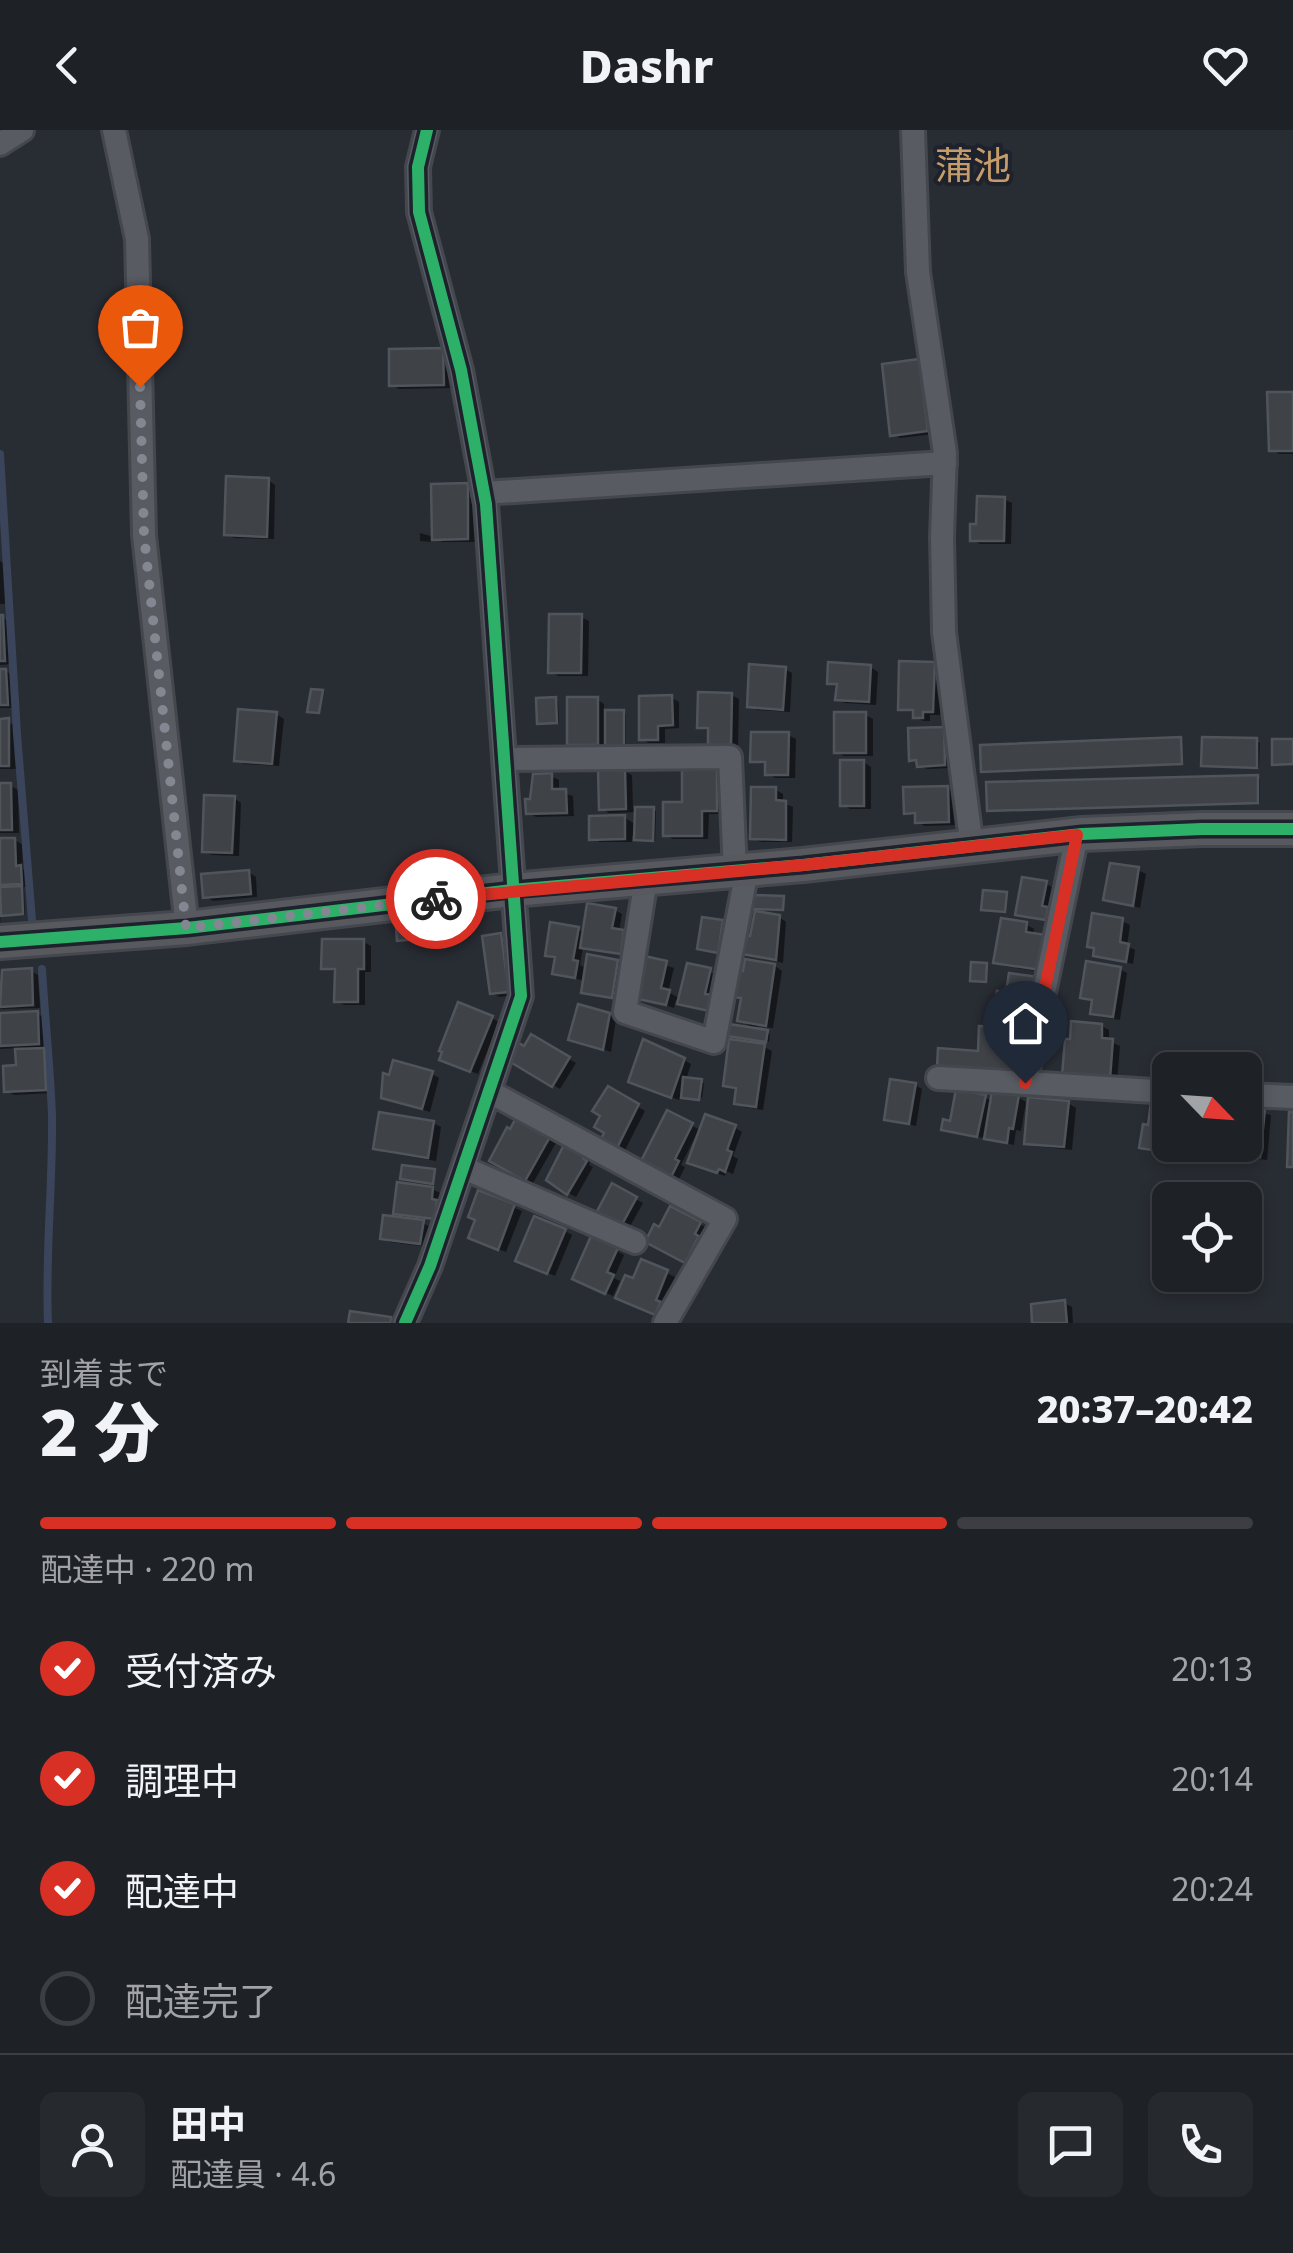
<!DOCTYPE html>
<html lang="ja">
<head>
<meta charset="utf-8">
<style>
  body { margin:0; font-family:"Noto Sans","Noto Sans JP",sans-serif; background:#26292e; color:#f1f3f6; height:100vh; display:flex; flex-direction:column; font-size:38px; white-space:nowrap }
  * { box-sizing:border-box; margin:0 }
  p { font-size:32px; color:#a1a3a7 }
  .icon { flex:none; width:55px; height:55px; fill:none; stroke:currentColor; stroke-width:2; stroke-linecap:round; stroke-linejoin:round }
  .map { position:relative; height:1193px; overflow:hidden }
  .side { display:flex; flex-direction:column; background:#1e2126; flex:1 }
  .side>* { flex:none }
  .needle { width:65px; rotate:115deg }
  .fabs { position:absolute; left:1152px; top:922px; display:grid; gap:20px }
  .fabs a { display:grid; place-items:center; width:110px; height:110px; border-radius:15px; background:#1e2126; box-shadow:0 5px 15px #0003,0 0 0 2px #3c3e43; font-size:50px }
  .pin { position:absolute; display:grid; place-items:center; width:85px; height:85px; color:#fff; margin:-102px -42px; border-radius:50% 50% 50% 0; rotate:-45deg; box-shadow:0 0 10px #0007 }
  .pin .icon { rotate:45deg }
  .courier { position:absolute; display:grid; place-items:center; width:100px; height:100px; margin:-50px; border:8px solid #d93025; border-radius:50%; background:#fff; color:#222; box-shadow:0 2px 12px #0007 }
  .overview em { font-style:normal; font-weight:800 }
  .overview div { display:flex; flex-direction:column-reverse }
  .overview { display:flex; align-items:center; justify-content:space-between; height:170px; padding:0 40px }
  h1 { font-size:65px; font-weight:800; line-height:75px }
  .bar { display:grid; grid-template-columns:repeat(4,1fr); gap:15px 10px; align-content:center; height:120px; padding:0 40px }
  .bar i { height:12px; border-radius:8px; background:#3c3e43 }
  .bar .current { background:#d93025 }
  .bar p { grid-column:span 4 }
  .line { display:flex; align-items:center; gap:25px; padding:0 40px; border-top:2px solid #3c3e43 }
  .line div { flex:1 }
  .round { display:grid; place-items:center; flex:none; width:105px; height:105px; border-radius:15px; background:#26292e }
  ol { padding:0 40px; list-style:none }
  li { display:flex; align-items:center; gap:30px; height:110px }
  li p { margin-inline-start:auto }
  li .icon { padding:10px; border-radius:50%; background:#d93025; color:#fff; stroke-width:4 }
  li:last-child { color:#a1a3a7 }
  li i { width:55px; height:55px; border:5px solid #3c3e43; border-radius:50% }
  header { display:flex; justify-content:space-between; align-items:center; height:130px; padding:0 40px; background:#1e2126; font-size:45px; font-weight:800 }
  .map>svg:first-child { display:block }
  .shadow { fill:#0007 }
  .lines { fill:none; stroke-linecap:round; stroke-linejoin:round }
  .stream { stroke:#3a455b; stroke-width:8 }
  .building { fill:#3f4348; stroke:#50545b; stroke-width:2.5 }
  .street-casing { stroke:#44474d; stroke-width:28 }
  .secondary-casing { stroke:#44474d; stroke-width:38 }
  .street { stroke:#585b62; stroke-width:22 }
  .secondary { stroke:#57595f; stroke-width:32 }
  .cycleway-casing { stroke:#1d222d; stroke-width:19 }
  .cycleway { stroke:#2db169; stroke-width:12 }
  .done { stroke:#828791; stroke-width:10; stroke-dasharray:0 18 }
  .route { stroke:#d93025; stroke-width:12 }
  .labels { text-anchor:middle; stroke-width:8; stroke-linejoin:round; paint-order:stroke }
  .neighbourhood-label { font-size:38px; fill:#c79c6b; stroke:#1d222d }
</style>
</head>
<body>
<header><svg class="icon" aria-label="back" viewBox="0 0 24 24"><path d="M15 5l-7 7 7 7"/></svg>Dashr<svg class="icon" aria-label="heart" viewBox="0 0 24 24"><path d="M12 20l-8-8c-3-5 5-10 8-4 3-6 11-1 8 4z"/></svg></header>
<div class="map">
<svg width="1293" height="1193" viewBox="0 0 1293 1193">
  <rect width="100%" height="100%" fill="#282c33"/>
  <g class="shadow">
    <path d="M442,220l8,5 1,33 -52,1 -7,-4z"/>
    <path d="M919,232l7,4 8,68 -34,4 -7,-4z"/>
    <path d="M1293,264v60h-14l-7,-4z"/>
    <path d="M268,350l7,5 -1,54 -40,-1 -7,-4z"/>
    <path d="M467,355l8,5v52h-33l-11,-6v6l-11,-1v-8l14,4z"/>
    <path d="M0,357l2,2 1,23h-3z"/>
    <path d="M1004,369l8,4 -1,41h-31l-8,-4 7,-14z"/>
    <path d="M0,431l5,3v40h-5z"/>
    <path d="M0,487l10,5 2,42 -12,1z"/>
    <path d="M581,487l8,4 -1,55h-30l-7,-5z"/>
    <path d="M934,534l8,5 -2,46h-10v6h-7l-7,-4v-4l-16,-5z"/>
    <path d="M870,537l8,5 -2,33 -31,-2 -7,-4 1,-12 -9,-5z"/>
    <path d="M785,539l7,4 -2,39 -33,-2 -8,-4z"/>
    <path d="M6,541l7,5 2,32h-15v-36z"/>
    <path d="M731,565l8,4 -1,49h-20l-8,-4v-13l-10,-4z"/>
    <path d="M672,568l7,4v26l-14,1v14h-16l-8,-4z"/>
    <path d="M597,569l7,5v8l22,2v37l-49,-3 -7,-4z"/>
    <path d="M556,570l2,2 1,21 -19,-1z"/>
    <path d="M276,584l8,5 -5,47 -35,-2 -8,-5z"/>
    <path d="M865,585l8,4v37h-29l-8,-4z"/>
    <path d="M0,591l16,4v44h-16z"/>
    <path d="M943,599l8,5 1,34 -25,1 -16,-10z"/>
    <path d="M788,605l8,4 -1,39h-20l-8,-5v-8l-14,-5z"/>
    <path d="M1257,611l3,2 -1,25 -56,-3z"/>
    <path d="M864,632l7,5v42h-21l-8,-5z"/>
    <path d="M624,641l8,4 1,34 23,2 -1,30 -16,-1 -7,-4v6h-33l-7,-4 33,-20 12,7v-13l-28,1 -7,-4z"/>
    <path d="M716,641l8,4v39h-15l-1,25h-35l-7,-4 19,-30z"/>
    <path d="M551,646l8,4v12l14,4 1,20 -38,1 -8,-5z"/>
    <path d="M1257,647l3,2v24l-268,8z"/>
    <path d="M0,656h11l7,4 1,43h-19z"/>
    <path d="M947,658l7,5 2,32 -31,1 -8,-4v-6l-11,-4z"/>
    <path d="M776,660l7,4v9l10,4 -1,35h-32l-8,-4z"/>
    <path d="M234,668l7,5 -2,53 -27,-1 -8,-4z"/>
    <path d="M14,710l8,4 1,25 5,3v15h-4l1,28 -18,1 -6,-4 -1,14v-16l4,2 6,-23 -10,-7v-41z"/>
    <path d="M1138,740l8,4 -6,34 -34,-9z"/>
    <path d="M248,742l8,5 1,20 -44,4 -7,-4z"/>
    <path d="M1046,754l8,4 -5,23 6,3 -2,9 -35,-10z"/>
    <path d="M615,780l7,4 -3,18 12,5 -3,20 -45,-10 -3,18 7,4 30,-7 7,4 -5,34 -36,-8 2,-11 -30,-8v-14l-8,-5 31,-25 7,4z"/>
    <path d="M779,787l7,5 -3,41 -38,-10z"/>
    <path d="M704,790l21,4 -4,29 -18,-3z"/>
    <path d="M1122,791l8,4 -3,21 8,4 -2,14 -37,-9z"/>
    <path d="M1027,795l7,4 -1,7 15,37 -44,-7 -8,-4z"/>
    <path d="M429,796l3,13 -33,1z"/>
    <path d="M501,806l8,4 7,55 -16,2 -8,-4z"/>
    <path d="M364,812l7,4v26h-6v33h-21l-7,-4v-29l-13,-5z"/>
    <path d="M642,828l32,10 -6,24 13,7 8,-33 29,9 -2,39 -29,-7 -11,-7 -2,8 -34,-11z"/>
    <path d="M775,836l7,5 -9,57 -17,-2 14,8 -1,8 -36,-6 25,-5 -18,-11 3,-20 -7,-4z"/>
    <path d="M1120,839l7,4 -7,47 -19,-3 -8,-4 2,-11 -12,-5z"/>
    <path d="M31,841l7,4 2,33 -40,1v-18h5z"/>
    <path d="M37,883l7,5 2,29 -8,1 13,7 1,38 -38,2 -7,-4 12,-23 -1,-20 -18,1v-34z"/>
    <path d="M609,885l7,4 -5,33 -40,-13z"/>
    <path d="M492,888l7,4 -21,52 -29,-11z"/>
    <path d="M1102,896l7,4v11l11,5 -3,36 -45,-3z"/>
    <path d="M1004,900l8,4 -2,25 10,4 -1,12 -39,-21z"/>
    <path d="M532,907l44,26 -16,26 -50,-30 15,-9z"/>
    <path d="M764,917l8,4 -9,59 -19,-3 -8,-5 2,-12 -13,-5z"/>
    <path d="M684,930l7,4 -5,16 18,3 -2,15 -21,-3 -2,5 -41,-15z"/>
    <path d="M432,944l7,4 -9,34 -46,-15z"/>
    <path d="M915,955l7,4 -6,37 -29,-7z"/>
    <path d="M609,959l36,22 -22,43 -21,-13 5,-9z"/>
    <path d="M985,967l8,5 25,-5 8,5 -5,29 -5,-1 -2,15 -70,-16z"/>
    <path d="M1068,973l8,5 -4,42 -38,-4 -8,-4z"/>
    <path d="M1170,977v38h17l-2,11 -36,-5 -7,-4z"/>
    <path d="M1245,979l26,6 -4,45 -44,-5 -7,-4v-6h29z"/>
    <path d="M668,983l34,18 32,-4 8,5 -9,24 5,3 -5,15 -7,-3 -1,5 -27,-10 2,-30 -4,-1 -15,30 4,2 -6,12 -35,-19z"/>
    <path d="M518,989l39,22 -24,42 -41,-23z"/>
    <path d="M433,993l8,4 -5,34 -53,-9 -7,-4z"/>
    <path d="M566,1016l25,14 -2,5 4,2 -17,30 -21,-11z"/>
    <path d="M613,1057l30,16 -15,27 -30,-16z"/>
    <path d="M432,1059l8,4 -1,11 5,2 -2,15 -27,-3 15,9 -3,20 -37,-5 -8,-5 28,-16 -14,-9z"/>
    <path d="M480,1063l42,18 -16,41 -28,-10z"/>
    <path d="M671,1079l36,19 -14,37 -45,-24 12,-11z"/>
    <path d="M565,1101l7,4 -17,41 -30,-12z"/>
    <path d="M617,1121l7,4 -10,23 6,3 -7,15 -30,-14z"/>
    <path d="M643,1132l32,15 -13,29 1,11 -37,-16z"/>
    <path d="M1064,1173l8,4 1,16h-38l-2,-17z"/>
  </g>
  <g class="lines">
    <g class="stream">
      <path d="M0,324l17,280 15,186"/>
      <path d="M42,839c3,49 8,97 10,146 1,70 -7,139 -4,208"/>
    </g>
  </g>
  <g class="building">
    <path d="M443,218l1,37 -55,1v-37z"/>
    <path d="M919,229l9,72 -38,5 -8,-72z"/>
    <path d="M1267,262h26v59h-24z"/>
    <path d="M226,346l43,2 -2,59 -43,-2z"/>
    <path d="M468,353v56l-36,1 -1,-56z"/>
    <path d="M977,366l28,1 -1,44h-34v-17h6z"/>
    <path d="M549,484h33l-1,59h-33z"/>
    <path d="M0,485h3l2,46h-5z"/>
    <path d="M899,531l36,1 -2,50h-10v6h-10v-8h-15z"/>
    <path d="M828,532l43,3 -2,37 -34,-2 2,-16h-10z"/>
    <path d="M749,534l37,3 -3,43 -36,-3z"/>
    <path d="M0,539h6l2,36h-8z"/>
    <path d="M311,559l12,1 -4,23 -12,-1z"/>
    <path d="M698,562l34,1 -1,52h-23v-17h-11z"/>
    <path d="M672,565l1,30 -15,1v14h-19v-44z"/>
    <path d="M556,567l1,26 -20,1 -1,-26z"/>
    <rect x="567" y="567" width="31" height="48"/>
    <path d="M238,579l39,3 -5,52 -38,-3z"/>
    <rect x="605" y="580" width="19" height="41"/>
    <rect x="834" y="582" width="32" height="41"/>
    <path d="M9,588v48h-9v-47z"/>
    <path d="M944,597l1,38 -28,2 -1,-7 -7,1 -1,-33z"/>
    <path d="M751,602h38l-1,43h-23v-13h-15z"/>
    <path d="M1181,607l1,27 -201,8 -1,-27z"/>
    <path d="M1202,607l55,1v30l-56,-2z"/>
    <path d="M1272,609h21v25l-21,1z"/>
    <rect x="840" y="630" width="24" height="46"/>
    <path d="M625,638l1,41 -27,1 -1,-41z"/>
    <path d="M717,638v43h-15v25h-39v-34h19v-33z"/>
    <path d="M552,643v16h14l1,24 -41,1 -1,-15h5l3,-25z"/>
    <path d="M1258,645v28l-271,8 -1,-29z"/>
    <path d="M0,653h11l1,47h-12z"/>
    <path d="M948,656l1,36 -34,1v-10l-11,1 -1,-27z"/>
    <path d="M751,657h25v13l10,1v39l-36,-1z"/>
    <path d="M204,665l31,1 -3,57 -30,-1z"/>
    <path d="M635,677h19l-1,34 -19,-1z"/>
    <path d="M625,685v24l-36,1v-24z"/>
    <path d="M0,708h15l1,28 5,-1 1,19 -22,1z"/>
    <path d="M1110,733l29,4 -6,39 -30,-6z"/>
    <path d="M249,740l2,24 -48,4 -2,-24z"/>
    <path d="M1022,747l25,4 -5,25 6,1 -2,13 -31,-5z"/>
    <path d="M22,756l1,28 -22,2 -1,-29z"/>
    <path d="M983,760l24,2 -2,20 -24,-2z"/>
    <path d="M753,765l31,1 -1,14 -31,-1z"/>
    <path d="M587,773l29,5 -4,20 12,2 -3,24 -41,-6z"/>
    <path d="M755,781l25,4 -4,45 -34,-6 3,-19 5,1z"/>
    <path d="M1092,783l31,5 -3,24 9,2 -3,18 -33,-6 1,-8 -7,-1z"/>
    <path d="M702,787l21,3 -5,33 -21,-4z"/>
    <path d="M1001,788l26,4 -1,10 20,3 -5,35 -48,-7z"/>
    <path d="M550,792l29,5 -6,33 5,1 -3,17 -23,-4 3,-17 -10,-1z"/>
    <path d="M429,794l1,14 -33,3 -1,-15z"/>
    <path d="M501,803l8,59 -19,2 -8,-58z"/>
    <path d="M322,809h42v30h-6v33h-24l1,-33h-14z"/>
    <path d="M587,824l31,6 -6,38 -31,-5z"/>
    <path d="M640,825l27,6 -6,27 9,2 -4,15 -28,-6z"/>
    <path d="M745,829l30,5 -9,62 -29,-5 4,-23 -8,-1 4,-26h6z"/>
    <path d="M1086,831l35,6 -8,50 -23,-3 2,-14 -12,-2z"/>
    <path d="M971,832l16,1 -1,19 -16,-1z"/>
    <path d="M687,833l24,5 -6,26 8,1 -4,16 -32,-7z"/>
    <path d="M32,838l1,37 -33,2 2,-37z"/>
    <path d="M1009,843l30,4 -7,45 -38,-6 3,-25 9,1z"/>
    <path d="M458,872l35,14 -23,56 -31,-12 3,-8 -3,-1z"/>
    <path d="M578,874l32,9 -7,37 -35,-10z"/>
    <path d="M38,881l1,33 -39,2v-33z"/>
    <path d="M1071,891l31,3v14l11,1 -3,40 -48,-3 3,-37h5z"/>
    <path d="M729,894l39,6 -2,12 -39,-6z"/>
    <path d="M979,896l26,1 -2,29h10l-1,16 -75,-5 1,-19 40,3z"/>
    <path d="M531,904l39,23 -18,30 -45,-27 10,-18 7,4z"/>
    <path d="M643,909l42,19 -14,40 -43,-16z"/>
    <path d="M729,909l36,5 -9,63 -22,-3 2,-16 -13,-2z"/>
    <path d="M44,918l2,42 -42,2 -1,-26 13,-1 -1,-16z"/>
    <path d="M393,930l40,11 -11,38 -41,-11 2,-25 6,2z"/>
    <path d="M683,947l19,2 -3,21 -18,-2z"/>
    <path d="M890,949l26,4 -7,41 -25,-4z"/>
    <path d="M608,956l31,18 -24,48 -16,-10 5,-9 -10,-6 6,-11 -8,-5z"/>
    <path d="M956,959l30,6 -9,42 -36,-7 2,-11 7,2z"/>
    <path d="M992,961l27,4 -6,34 -4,-1 -2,15 -23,-4z"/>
    <path d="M1028,967l41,4 -5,46 -40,-3z"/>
    <path d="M1151,972l19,3v40h9l-1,9 -39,-6 4,-24 5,1z"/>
    <path d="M1245,976l20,3 -5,48 -47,-5 1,-7h31z"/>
    <path d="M667,980l26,13 -18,36 4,2 -8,16 -30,-16z"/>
    <path d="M379,982l55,9 -6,37 -55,-9z"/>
    <path d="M1289,982h4v55h-6z"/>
    <path d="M705,984l31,11 -9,25 5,2 -7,20 -6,-3 -2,4 -30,-10z"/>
    <path d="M517,986l34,19 -26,46 -36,-20 18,-34 3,2z"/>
    <path d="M565,1013l20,10 -2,5 4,3 -20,34 -21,-15z"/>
    <path d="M402,1035l33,4 -2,15 -33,-5z"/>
    <path d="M397,1052l36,5 -1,12 5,1 -2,19 -42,-5z"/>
    <path d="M612,1053l25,14 -17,31 -25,-13z"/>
    <path d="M478,1060l37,14 -17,46 -30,-12 7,-18 -7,-3z"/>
    <path d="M670,1076l31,16 -6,12 4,2 -14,27 -40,-21 9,-18 5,3z"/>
    <path d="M383,1085l41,5 -4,24 -40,-5z"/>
    <path d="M534,1086l32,13 -19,45 -32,-13z"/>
    <path d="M591,1106l27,12 -11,24 7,3 -9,19 -33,-15z"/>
    <path d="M641,1129l27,11 -12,30 5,2 -6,13 -40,-17 10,-23 8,3z"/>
    <path d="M1065,1170l2,23h-35l-1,-19z"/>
    <path d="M350,1181l41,6v6h-43z"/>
  </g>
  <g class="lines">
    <defs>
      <g id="street">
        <path d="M114,0l23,109 7,296 43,393"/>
        <path d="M913,0l5,142 27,181 -3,84 2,95 28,216"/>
        <path d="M0,14l22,-14"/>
        <path d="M484,363l461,-30"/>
        <path d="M504,629l226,-2 5,114"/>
        <path d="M646,749l-21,133 89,30 33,-172"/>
        <path d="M938,948l87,5 52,-248"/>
        <path d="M1025,953l145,9"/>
        <path d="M490,962l235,127 -60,104"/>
        <path d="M1245,965l48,2"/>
        <path d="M464,1038l171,74"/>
        <path d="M405,1193l25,-57 91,-270 -35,-492 -25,-134 -42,-158 -1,-45 9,-37"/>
      </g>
      <path id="secondary" d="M0,812l187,-14 325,-38 291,-25 279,-31 120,-5h91"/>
    </defs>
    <use href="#street" class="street-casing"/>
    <use href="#secondary" class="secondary-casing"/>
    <use href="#street" class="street"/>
    <use href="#secondary" class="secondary"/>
    <defs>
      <g id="cycleway">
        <path d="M0,812l187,-14 325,-38 291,-25 279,-31 120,-5h91"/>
        <path d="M405,1193l25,-57 91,-270 -35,-492 -25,-134 -42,-158 -1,-45 9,-37"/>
      </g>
    </defs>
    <use href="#cycleway" class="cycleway-casing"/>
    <use href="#cycleway" class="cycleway"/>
  </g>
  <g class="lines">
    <path class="done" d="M140,257l4,148 42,393 250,-29"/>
    <path class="route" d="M436,769l368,-34 273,-30 -52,248"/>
  </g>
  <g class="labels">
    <g class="neighbourhood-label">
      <text x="973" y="49">蒲池</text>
    </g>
  </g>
</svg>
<div class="fabs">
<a><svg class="needle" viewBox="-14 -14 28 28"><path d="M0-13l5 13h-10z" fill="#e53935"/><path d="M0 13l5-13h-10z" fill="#a1a3a7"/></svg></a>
<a><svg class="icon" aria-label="locate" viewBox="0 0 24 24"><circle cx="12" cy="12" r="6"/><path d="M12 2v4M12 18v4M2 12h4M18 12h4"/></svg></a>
</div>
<div class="pin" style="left:140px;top:257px;background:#ea580c"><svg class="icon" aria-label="bag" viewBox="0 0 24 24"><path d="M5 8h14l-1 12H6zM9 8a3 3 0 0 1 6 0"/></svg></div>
<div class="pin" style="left:1025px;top:953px;background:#1f2937"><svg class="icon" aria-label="home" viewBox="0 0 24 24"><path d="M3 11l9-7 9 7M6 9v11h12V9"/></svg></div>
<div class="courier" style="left:436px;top:769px"><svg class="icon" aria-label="bike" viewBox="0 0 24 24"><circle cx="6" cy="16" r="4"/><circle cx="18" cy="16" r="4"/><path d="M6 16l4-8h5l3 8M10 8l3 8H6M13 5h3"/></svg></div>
</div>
<section class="side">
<div class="overview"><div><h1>2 分</h1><p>到着まで</p></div><em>20:37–20:42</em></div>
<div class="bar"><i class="current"></i><i class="current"></i><i class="current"></i><i></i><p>配達中 · 220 m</p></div>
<ol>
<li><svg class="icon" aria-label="check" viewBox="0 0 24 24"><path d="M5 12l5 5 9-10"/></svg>受付済み<p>20:13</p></li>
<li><svg class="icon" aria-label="check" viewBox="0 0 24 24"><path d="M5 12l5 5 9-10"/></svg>調理中<p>20:14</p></li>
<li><svg class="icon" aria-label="check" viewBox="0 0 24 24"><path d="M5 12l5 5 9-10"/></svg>配達中<p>20:24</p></li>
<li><i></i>配達完了</li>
</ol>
<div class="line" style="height:180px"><a class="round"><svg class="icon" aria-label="person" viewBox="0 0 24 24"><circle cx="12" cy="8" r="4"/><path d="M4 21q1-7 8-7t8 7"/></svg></a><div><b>田中</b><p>配達員 · 4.6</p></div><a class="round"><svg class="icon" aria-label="chat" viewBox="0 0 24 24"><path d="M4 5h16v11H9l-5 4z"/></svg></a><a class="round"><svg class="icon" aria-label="phone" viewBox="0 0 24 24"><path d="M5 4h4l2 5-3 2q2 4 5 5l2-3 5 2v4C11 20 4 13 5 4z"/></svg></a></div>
</section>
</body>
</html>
